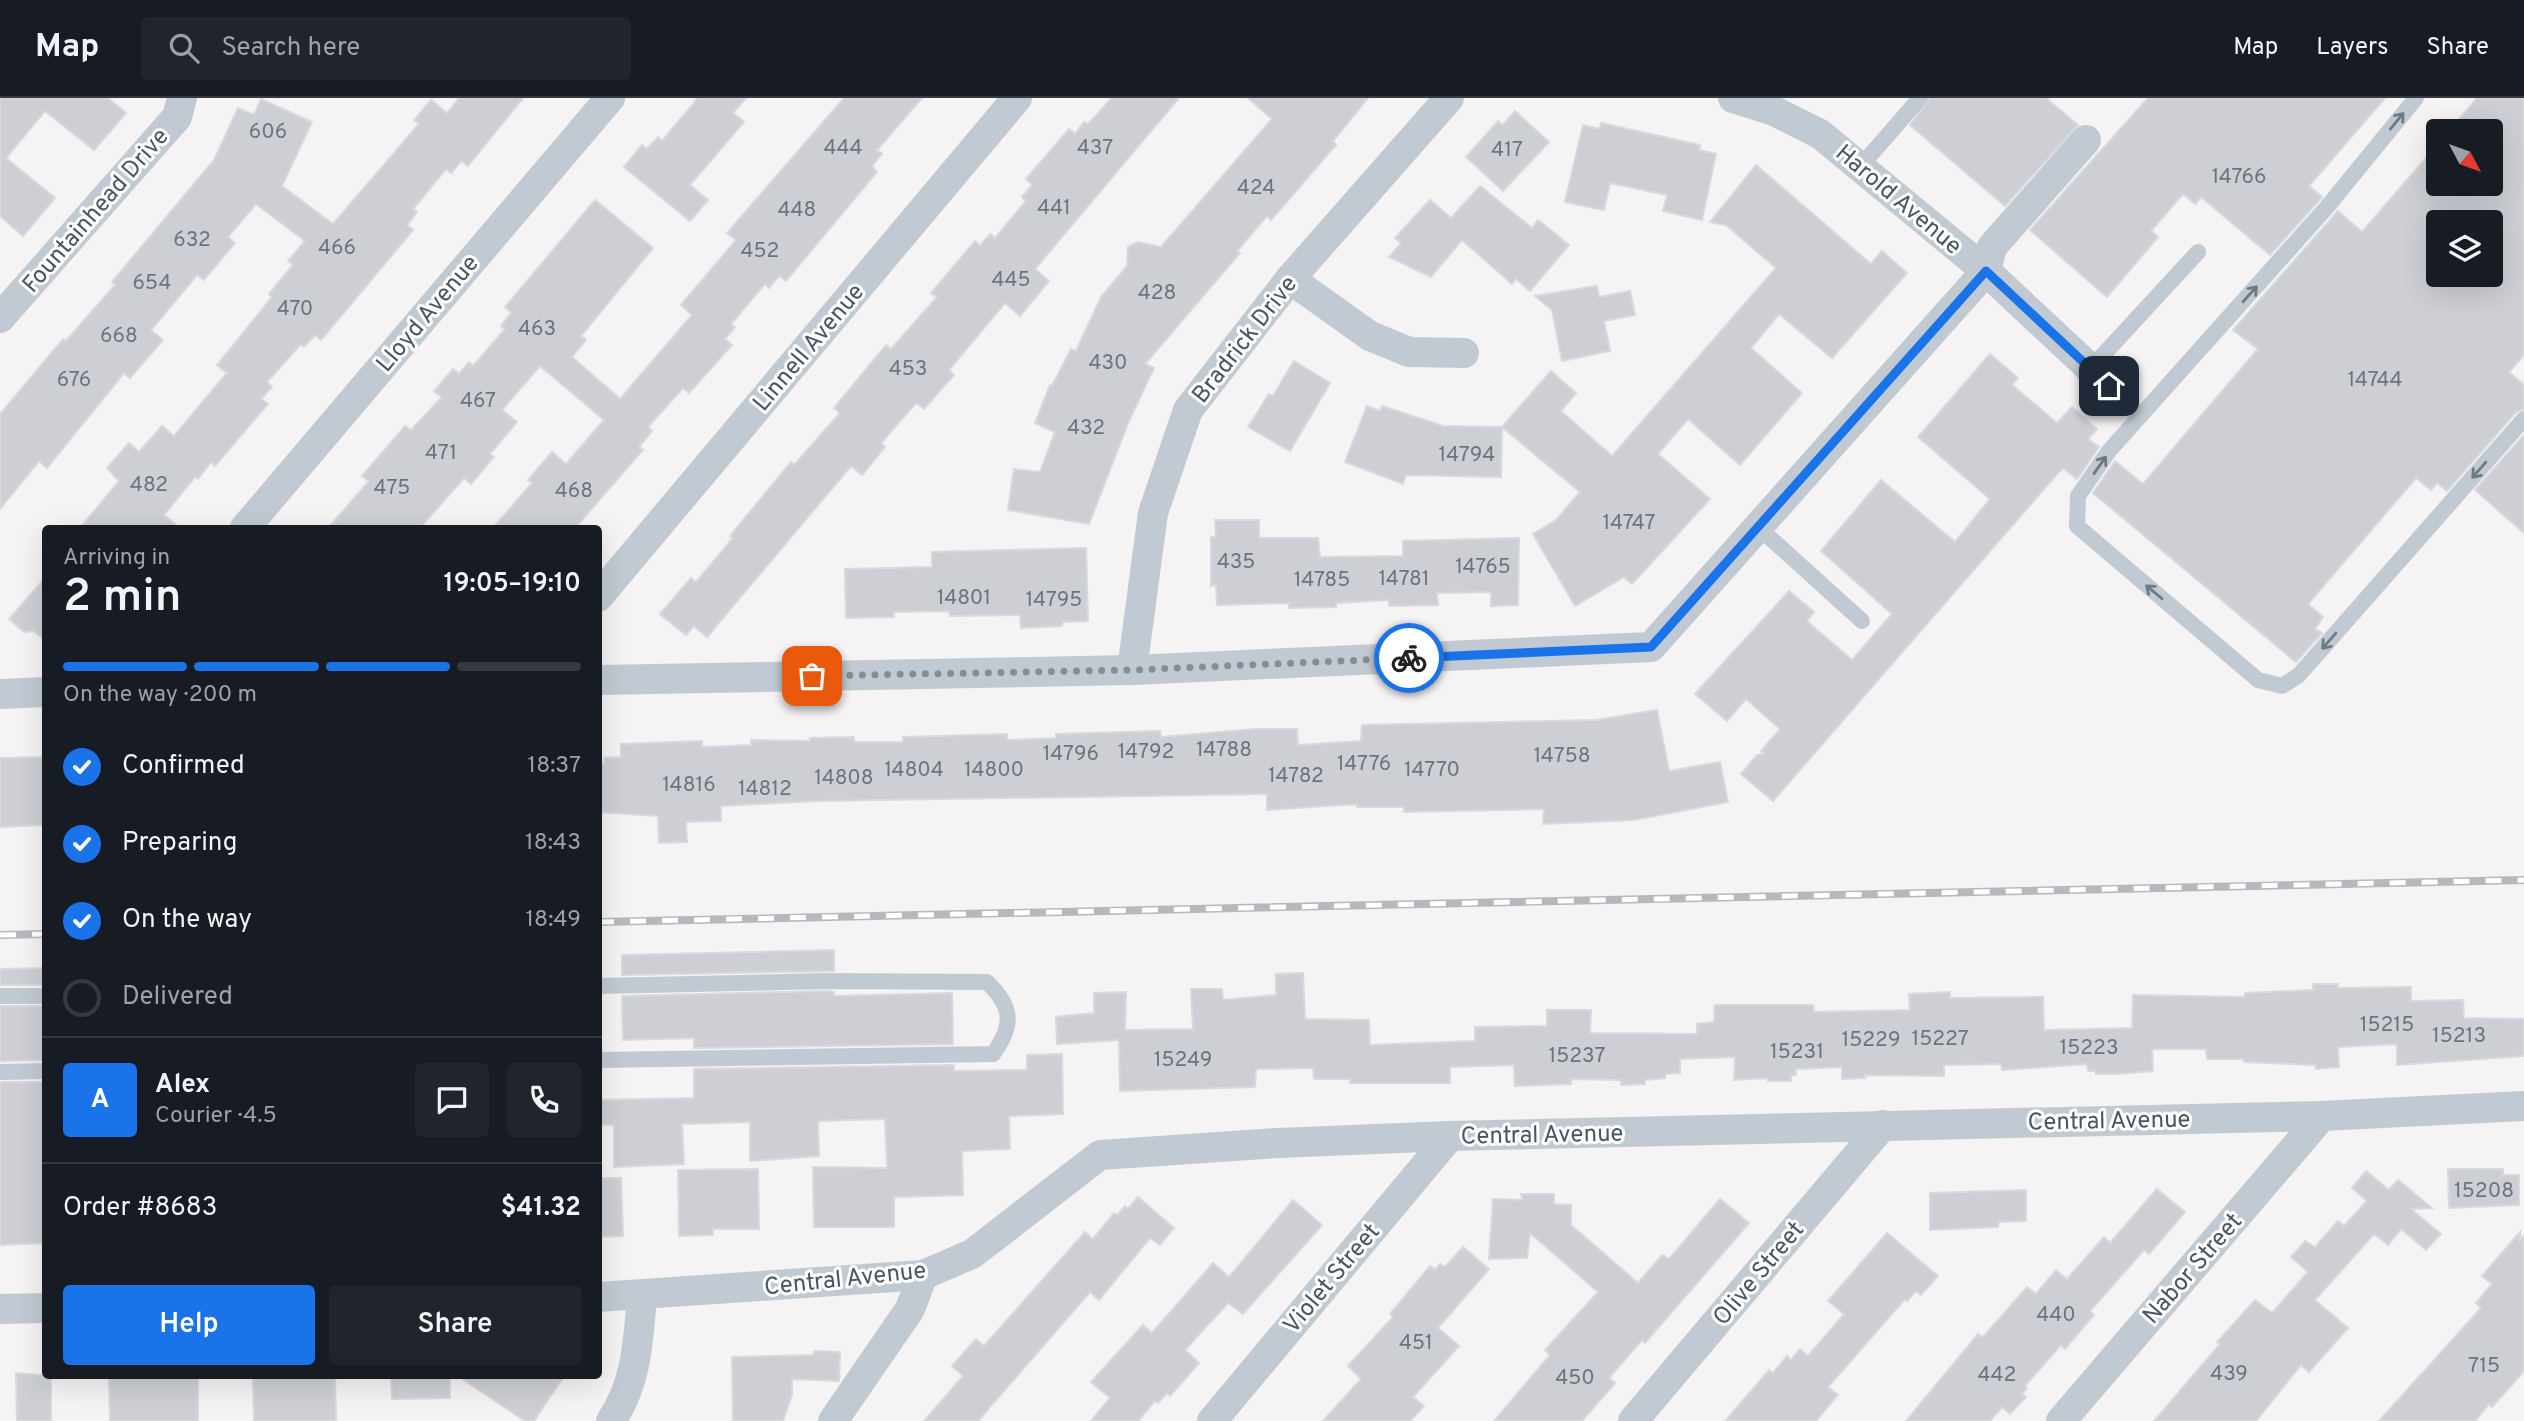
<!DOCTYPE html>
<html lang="en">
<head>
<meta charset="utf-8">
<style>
  body { margin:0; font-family:Overpass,sans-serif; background:#20242c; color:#f1f3f6; height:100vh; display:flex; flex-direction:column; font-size:26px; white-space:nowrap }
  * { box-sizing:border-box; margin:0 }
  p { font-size:23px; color:#9ea1a6 }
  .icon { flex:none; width:38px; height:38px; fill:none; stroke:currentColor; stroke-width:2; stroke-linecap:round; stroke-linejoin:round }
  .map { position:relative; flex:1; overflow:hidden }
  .side { position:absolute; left:42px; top:427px; width:560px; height:854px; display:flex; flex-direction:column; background:#171b24; border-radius:7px; box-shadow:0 7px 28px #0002 }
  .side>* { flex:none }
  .needle { width:46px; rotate:131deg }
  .controls { position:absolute; left:2426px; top:21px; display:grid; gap:14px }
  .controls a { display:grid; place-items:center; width:77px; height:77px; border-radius:7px; background:#171b24; box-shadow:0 7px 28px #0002; font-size:35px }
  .pin { position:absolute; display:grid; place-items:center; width:60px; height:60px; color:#fff; margin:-30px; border-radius:14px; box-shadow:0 4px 10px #0006 }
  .courier { position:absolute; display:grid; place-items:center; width:70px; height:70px; margin:-35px; border:5px solid #1a73e8; border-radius:50%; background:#fff; color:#222; box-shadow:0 2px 9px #0007 }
  .headline em { font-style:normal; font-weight:600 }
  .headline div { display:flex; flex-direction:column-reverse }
  .headline { display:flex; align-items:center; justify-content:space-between; height:119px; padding:0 21px }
  h1 { font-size:46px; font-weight:600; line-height:52px }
  .bar { display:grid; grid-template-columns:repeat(4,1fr); gap:10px 7px; align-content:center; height:84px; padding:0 21px }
  .bar i { height:9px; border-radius:5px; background:#363941 }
  .bar .current { background:#1a73e8 }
  .bar p { grid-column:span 4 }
  .line { display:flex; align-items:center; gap:18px; padding:0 21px; border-top:2px solid #363941 }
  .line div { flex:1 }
  .round { display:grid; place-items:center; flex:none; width:74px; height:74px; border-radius:7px; background:#20242c }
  ol { padding:0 21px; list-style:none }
  li { display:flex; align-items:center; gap:21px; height:77px }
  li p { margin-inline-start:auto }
  li .icon { padding:7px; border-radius:50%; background:#1a73e8; color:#fff; stroke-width:4 }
  li:last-child { color:#9ea1a6 }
  li i { width:38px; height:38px; border:4px solid #363941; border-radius:50% }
  .action { display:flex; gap:14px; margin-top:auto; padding:14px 21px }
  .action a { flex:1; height:80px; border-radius:7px; background:#1a73e8; color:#fff; font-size:28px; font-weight:600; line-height:80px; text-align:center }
  .action a+a { background:#20242c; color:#f1f3f6 }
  header { display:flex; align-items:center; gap:42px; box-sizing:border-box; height:98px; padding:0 35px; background:#171b24; border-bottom:2px solid #363941 }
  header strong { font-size:33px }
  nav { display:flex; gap:38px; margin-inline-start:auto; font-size:24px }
  .search { width:490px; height:63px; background:#20242c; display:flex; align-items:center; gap:18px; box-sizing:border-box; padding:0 24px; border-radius:7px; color:#9ea1a6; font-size:26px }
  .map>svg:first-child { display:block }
  .building { fill:#cdcfd5; stroke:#d7d9de; stroke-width:2; fill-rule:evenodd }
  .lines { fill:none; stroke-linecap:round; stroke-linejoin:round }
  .lane { stroke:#c1cad2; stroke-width:16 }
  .street { stroke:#c1cad2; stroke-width:30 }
  .rail-casing { stroke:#b5b8bd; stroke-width:8 }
  .rail { stroke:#fff; stroke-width:5; stroke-dasharray:16; stroke-linecap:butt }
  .oneway { stroke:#6e7983 }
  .done { stroke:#868d94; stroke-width:7; stroke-dasharray:0 12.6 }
  .route { stroke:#1a73e8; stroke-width:9 }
  .labels { text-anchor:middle; stroke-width:6; stroke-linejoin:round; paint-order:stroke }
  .number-label { font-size:21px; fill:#6b747e }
  .street-label { font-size:24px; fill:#4a5661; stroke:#fff }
</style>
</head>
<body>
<header>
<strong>Map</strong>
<div class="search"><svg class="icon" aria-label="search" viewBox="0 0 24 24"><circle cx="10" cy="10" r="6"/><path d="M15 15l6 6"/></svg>Search here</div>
<nav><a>Map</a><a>Layers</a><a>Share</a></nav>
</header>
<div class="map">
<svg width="2524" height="1323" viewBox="0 0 2524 1323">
  <rect width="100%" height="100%" fill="#f5f3f3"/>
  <g class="building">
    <path d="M0,0h108l18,15 -32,37 -49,-39 -39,47 49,40 -32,38 -23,-20z"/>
    <path d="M459,0h64l-55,68 -7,-5 -10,12 -5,-4 -33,40 4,3 -10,13 6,5 -92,110 -6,-5 -11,12 -3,-3 -34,38 5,5 -11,12 7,5 -53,62 -4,-4 -13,17 -3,-2 -31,38 16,13h-100l39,-47 -12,-13 22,-25 10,9 23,-26 12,10 53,-63 -10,-8 55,-68 -3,-3 24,-29 -5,-4 17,-20 -49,-37 -28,33 7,6 -31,37 -7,-5 -46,55 12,10 -33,38 -6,-5 -77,95 -8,-7 -39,48v-95l63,-75 3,2 49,-56 -3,-3 102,-122 24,-52 16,7 7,-16 51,23 -30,64 51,38 86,-100 -5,-4 17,-20 16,13z"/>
    <path d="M698,0h48l-13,15 11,9 -54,63 18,15 -18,21 -66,-54 18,-22 5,4 11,-12 4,4z"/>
    <path d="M844,0h78l-45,52 5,4 -10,12 5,6 -91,109 -7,-5 -10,12 -4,-4 -34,40 4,3 -10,12 7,6 -43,48 -6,-5 -35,39 4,4 -13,16 4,3 -68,78h-82l39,-45 -4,-3 24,-28 14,12 38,-44 -64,-54 -38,44 15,12 -27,32 4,3 -23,27 -7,-6 -44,50h-92l41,-47 -7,-5 43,-50 6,4 31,-33 -8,-6 19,-22 6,5 10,-12 4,4 32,-37 -4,-3 10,-13 -6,-6 90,-107 58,48 -72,88 5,4 -14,17 48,42 72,-84 -11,-10 55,-65 -9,-7z"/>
    <path d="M1112,0h67l-144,171 14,12 -29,35 -15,-13 -56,67 5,5 -30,34 -8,-6 -35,40 4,4 -23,28 -11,-9 -144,171 -13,-11 -8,9 -26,-21 31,-36 5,4 37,-44 -3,-2 61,-74 3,3 46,-52 -6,-5 52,-63 5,4 46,-52 -6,-4 44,-52 5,5 10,-12 5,4 31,-37 -4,-4 10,-12 -6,-6 43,-50 6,5 9,-12 4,2z"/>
    <path d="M1248,0h120l-35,43 3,4 -65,75 -4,-4 -30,35 3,2 -95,111 9,4 -25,53 -40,103 -81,-14 6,-41 26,3 15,-40 -20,-9 15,-38 2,1 19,-37 5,2 25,-54 26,-31 1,-19 10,-5 23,5 111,-128z"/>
    <path d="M1930,0h116l32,27 -73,81 -95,-81z"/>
    <path d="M2148,0h237l-76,88 13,11 -52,58 -69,-58 -6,7 -12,-10 -32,37 7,6 -51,60 -77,-67z"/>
    <path d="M2477,0h47v257l-15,17 15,13v24l-8,3 -69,79 -10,-8 -6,7 -15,-12 -108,126 15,13 -8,12 7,4 -26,29 -203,-169 22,-32 28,23 115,-135 -25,-19 105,-119 24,21 76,-88v40h52v-53h-41zM2438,124h52v53h-52z"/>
    <path d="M1515,13l34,31 -46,49 -37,-34 32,-36 5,4z"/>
    <path d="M1601,25l99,22 -1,5 17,4 -14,66 -39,-9 4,-16 -57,-12 -6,27 -39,-8 18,-77 17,4z"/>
    <path d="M1756,67l115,99 11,-13 25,22 -75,85 -53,-44 -28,34 51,45 -62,72 -52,-46 -30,35 52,45 -78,85 -8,-7 -49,29 -42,-72 23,-14 24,-28 -78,-65 49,-56 25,22 -15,18 51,45 164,-188 -50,-43 -16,-3z"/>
    <path d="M1480,88l52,42 6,-8 31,25 -39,46 -14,-12 -4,5 -50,-44 -31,37 -42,-20 12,-14 -6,-5 35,-38 21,18z"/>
    <path d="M1597,188l2,11 31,-6 5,24 -31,6 6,30 -48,10 -10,-51 -17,-14z"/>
    <path d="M1990,256l28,24 -6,7 45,38 15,-16 25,22 -9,10 11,8 -22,32 -14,-11 -5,5 -285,328 -32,-27 16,-19 7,-1 -3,-3 19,-22 -34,-30 -19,22 -32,-27 94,-103 25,21 -7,9 45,39 40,-46 -71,-63 60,-71 74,62 35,-43 -72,-62z"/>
    <path d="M1294,263l36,22 -40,68 -42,-24 21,-33 4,2z"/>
    <path d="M1367,308l13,5 2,-5 61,20 59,1 -1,50 -95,-2 -3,9 -58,-22z"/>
    <path d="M2524,337v98l-49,-43z"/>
    <path d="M1215,422h44v18h59l2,19 83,-1v-15l116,-3 -1,67 -27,1v-14l-54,1 1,12 -49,1v-6l-53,3v4l-47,1v-5l-72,2 -1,-20 -5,1v-49h5z"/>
    <path d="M1086,450l2,73 -25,1 -1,4 -41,2 -1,-13 -70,1 -1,-5 -56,1 1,5 -48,1 -1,-49 87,-2v-15z"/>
    <path d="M46,479v64l-12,-10 -10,1 -15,-13z"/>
    <path d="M1657,612l12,61 51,-9 8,40 -94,18 -91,4 1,-15 -140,3v-5h-47v-3l-90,6v-16l-451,7 -95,5v15l-35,1 1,20 -28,1 -1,-27 -60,-4v-49h7l-1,-5 17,-1v-13l81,-3v6l49,-2v-5l59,1v-3l44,-1v5h49v-5l104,-3v6l49,-2v-4l104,-3 1,6 95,-8h41l1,16 63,-4 1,-16 235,-5z"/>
    <path d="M46,659v68l-46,2v-69z"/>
    <path d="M834,852v21l-212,4v-20z"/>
    <path d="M46,870v17h-46v-16z"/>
    <path d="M1303,875l2,46 64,1 1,25 105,-4v-14l72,-1v-16h44l-1,23 107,1v-10l17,-2 1,-17h98l1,7 96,-2 -1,-16 41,-2v6l93,-1 1,33 88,-2 1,-33 112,2v-4l68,-3v-6h25v4l73,-1v14l52,-1 1,18 60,1v37l-127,9v-21l-59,3 1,20 -23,2v-4l-72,-3 -1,-3h-36l-1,-10h-54l1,22 -35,3h-22l-1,-3h-7l-1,-7 -85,6 -1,-6 -57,1v11l-79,-1v3l-23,1v-12l-46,2v6h-5v6h-23v-3l-34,2 1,-23 -55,2v14l-14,1 -1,4 -20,2v4l-24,1v-5l-50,-1v5l-56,2 -1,-21 -64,2v16h-100v-4h-36l-1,-11 -57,1 -1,18 -135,4 -1,-51 -62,4 -1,-27 38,-4v-20l32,-1 -1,38 68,-1 -2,-40h31l1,11 53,-5v-21z"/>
    <path d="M828,893l6,1v4l118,-3 1,51 -259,4v-10l-71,2 -1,-44z"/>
    <path d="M0,908h46v54l-46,1z"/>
    <path d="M1062,956l1,60 -54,2 1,33 -48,2 1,44 -69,2v30h-80l-1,-60 74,1 -2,-49 -67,2 1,35 -69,5v-39l-68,2 2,40 -70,3v-42h-16v-25l96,-2v-29l260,-4v6l73,-1v-15z"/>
    <path d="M0,984h46v161l-46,2z"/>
    <path d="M758,1071l1,60h-46v6l-34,1 -1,-66z"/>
    <path d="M2448,1071h55v6h16v30l-70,3z"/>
    <path d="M2366,1073l23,19 9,-10 34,28 -21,1 30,25 -15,16 -25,-21 -13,16 -14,-11 -59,66 33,28 -39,44 -8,-7 -45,56h-102l66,-77 -3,-2 38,-42 17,13 36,-41 -17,-15 14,-16 10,6 23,-26 6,5 23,-25 -15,-13z"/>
    <path d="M598,1080h23l2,58 -25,1z"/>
    <path d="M2157,1091l28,23 -36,42 -5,-4 -54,61 4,4 -29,34 -4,-4 -36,41 2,2 -5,6 4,3 -16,17 -8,-7 -12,14h-84l72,-87 5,3 44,-50 9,7 20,-24 11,9 37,-42 6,6z"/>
    <path d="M2026,1092v31l-27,1 -1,5 -68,3v-37z"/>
    <path d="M1521,1096h33v10l17,1v20l67,58 24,-28 7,4 51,-60 29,24 -104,120 -3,-3 -33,38 6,5 -33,38h-88l56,-66 -5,-5 53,-58 -68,-59 -3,25 -38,1 4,-60 30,1z"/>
    <path d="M1138,1099l36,31 -14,17 -10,-7 -51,62 -9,-8 -112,129h-54l39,-45 -11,-10 24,-27 8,7 101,-114 8,7 21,-26 3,2 8,-9 3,3z"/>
    <path d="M1293,1102l29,25 -79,89 -15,-11 -43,47 14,13 -29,33 -3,-3 -9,10 -3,-2 -17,20h-47l19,-23 -19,-16 52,-57 9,8 61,-70 16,14z"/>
    <path d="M2520,1134v8l4,-5v136l-32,36 -3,-3 -14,17h-96l102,-113 -5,-5 16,-19 -10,-8z"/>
    <path d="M1887,1135l51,43 -17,19 -5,-4 -9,10 -2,-2 -77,88 10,8 -22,26h-91l44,-51 4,3 14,-17 4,4 9,-11 8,7 36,-42 -16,-13z"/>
    <path d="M1463,1149l26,22 -51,59 21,18 -46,51 11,9 -14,15h-87l38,-42 -13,-13 45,-49 -3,-3 40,-48 5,4 5,-6 5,3z"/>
    <path d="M814,1253l26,1 -1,29 -47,-2v16l-9,26h-50l-1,-64 82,-2z"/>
    <path d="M16,1275l35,3v45h-34z"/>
    <path d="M109,1278h89v45h-88z"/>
    <path d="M253,1278h82l1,45h-82z"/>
    <path d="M391,1278h59v22l-58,1z"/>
    <path d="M458,1278h106l-30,45h-9z"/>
  </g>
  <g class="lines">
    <g class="lane">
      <path d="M2416,0l-89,109 -218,244 -31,45 -1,30 181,154 24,6 16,-10 226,-257"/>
      <path d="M1860,69l60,-69"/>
      <path d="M2091,270l107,-116"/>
      <path d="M1758,429l104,94"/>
      <path d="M598,888l230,-5 159,1c26,25 27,43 6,72l-395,6"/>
      <path d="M0,898h46"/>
      <path d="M0,974l46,-1"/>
    </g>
    <g class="street">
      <path d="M1733,0l41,13 46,23 166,137 123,115"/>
      <path d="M1290,181l80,57 39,16 55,1"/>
      <path d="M0,220l177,-201 5,-19"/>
      <path d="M245,430l365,-430"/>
      <path d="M598,499l419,-499"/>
      <path d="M1132,572l21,-157 35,-103 102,-131 159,-181"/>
      <path d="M598,582l534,-10 519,-23 335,-376 6,-24 94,-107"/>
      <path d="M0,596l46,-2"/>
      <path d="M598,1199l325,-22 49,-21 128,-99 178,-12 172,-7 872,-20 202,-10"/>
      <path d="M0,1211l46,-1"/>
      <path d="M611,1323c26,-38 27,-80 31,-125"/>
      <path d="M833,1323l77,-112 13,-34"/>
      <path d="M1212,1323l238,-285"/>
      <path d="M1633,1323l250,-296"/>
      <path d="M2061,1323l261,-305"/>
    </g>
    <defs>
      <g id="rail">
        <path d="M598,824l1926,-42"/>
        <path d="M0,837l46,-1"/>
      </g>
    </defs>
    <use href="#rail" class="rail-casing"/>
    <use href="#rail" class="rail"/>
  </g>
  <defs><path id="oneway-shaft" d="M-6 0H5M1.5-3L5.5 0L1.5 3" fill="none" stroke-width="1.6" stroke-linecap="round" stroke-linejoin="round" transform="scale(1.75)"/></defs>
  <g class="oneway">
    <use href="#oneway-shaft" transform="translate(2397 23) rotate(-51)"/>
    <use href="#oneway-shaft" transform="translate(2250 196) rotate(-48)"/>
    <use href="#oneway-shaft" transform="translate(2100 367) rotate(-55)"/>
    <use href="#oneway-shaft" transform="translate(2479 372) rotate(131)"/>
    <use href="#oneway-shaft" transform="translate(2154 494) rotate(-140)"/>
    <use href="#oneway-shaft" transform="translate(2329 543) rotate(131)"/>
  </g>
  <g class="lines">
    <path class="done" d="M812,578l320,-6 277,-12"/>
    <path class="route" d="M1409,560l242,-11 335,-376 123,115"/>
  </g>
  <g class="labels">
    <g class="number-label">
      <text x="268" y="40">606</text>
      <text x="843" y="56">444</text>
      <text x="1095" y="56">437</text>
      <text x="1507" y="58">417</text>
      <text x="2239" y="85">14766</text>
      <text x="1256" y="96">424</text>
      <text x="1054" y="116">441</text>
      <text x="797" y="118">448</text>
      <text x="192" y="148">632</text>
      <text x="337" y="156">466</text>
      <text x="760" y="159">452</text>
      <text x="1011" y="188">445</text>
      <text x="152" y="191">654</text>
      <text x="1157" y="201">428</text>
      <text x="295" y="217">470</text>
      <text x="537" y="237">463</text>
      <text x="119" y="244">668</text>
      <text x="1108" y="271">430</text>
      <text x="908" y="277">453</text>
      <text x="74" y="288">676</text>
      <text x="2375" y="288">14744</text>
      <text x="478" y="309">467</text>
      <text x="1086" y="336">432</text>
      <text x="441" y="361">471</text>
      <text x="1467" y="363">14794</text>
      <text x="149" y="393">482</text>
      <text x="392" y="396">475</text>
      <text x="574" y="399">468</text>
      <text x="1629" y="431">14747</text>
      <text x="1236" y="470">435</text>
      <text x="1483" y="475">14765</text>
      <text x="1404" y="487">14781</text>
      <text x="1322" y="488">14785</text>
      <text x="964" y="506">14801</text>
      <text x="1054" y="508">14795</text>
      <text x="1224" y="658">14788</text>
      <text x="1146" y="660">14792</text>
      <text x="1071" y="662">14796</text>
      <text x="1562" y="664">14758</text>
      <text x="1364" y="672">14776</text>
      <text x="914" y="678">14804</text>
      <text x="994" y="678">14800</text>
      <text x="1432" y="678">14770</text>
      <text x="1296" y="684">14782</text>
      <text x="844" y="686">14808</text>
      <text x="689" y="693">14816</text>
      <text x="765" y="697">14812</text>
      <text x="2387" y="933">15215</text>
      <text x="2459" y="944">15213</text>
      <text x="1940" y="947">15227</text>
      <text x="1871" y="948">15229</text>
      <text x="2089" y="956">15223</text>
      <text x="1797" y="960">15231</text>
      <text x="1577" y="964">15237</text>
      <text x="1183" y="968">15249</text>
      <text x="2484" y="1099">15208</text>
      <text x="2056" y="1223">440</text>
      <text x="1416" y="1251">451</text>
      <text x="2484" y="1274">715</text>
      <text x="2229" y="1282">439</text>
      <text x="1997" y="1283">442</text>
      <text x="1575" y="1286">450</text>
    </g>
    <g class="street-label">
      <text transform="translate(1899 101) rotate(40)" y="8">Harold Avenue</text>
      <text transform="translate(95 112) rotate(-49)" y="8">Fountainhead Drive</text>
      <text transform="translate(427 215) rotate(-50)" y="8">Lloyd Avenue</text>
      <text transform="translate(1244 241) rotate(-52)" y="8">Bradrick Drive</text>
      <text transform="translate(808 249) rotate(-50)" y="8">Linnell Avenue</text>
      <text transform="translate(2109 1022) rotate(-1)" y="8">Central Avenue</text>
      <text transform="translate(1542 1036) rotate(-1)" y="8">Central Avenue</text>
      <text transform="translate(2192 1170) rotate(-49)" y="8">Nabor Street</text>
      <text transform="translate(1758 1175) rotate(-50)" y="8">Olive Street</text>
      <text transform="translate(845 1180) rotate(-6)" y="8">Central Avenue</text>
      <text transform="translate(1331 1180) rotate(-50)" y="8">Violet Street</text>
    </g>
  </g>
</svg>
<div class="controls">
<a><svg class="needle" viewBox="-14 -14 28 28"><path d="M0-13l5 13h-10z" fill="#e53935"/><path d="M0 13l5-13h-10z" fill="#9ea1a6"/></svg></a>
<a><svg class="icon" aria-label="layers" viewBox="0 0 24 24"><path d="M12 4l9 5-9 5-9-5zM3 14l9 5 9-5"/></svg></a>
</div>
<div class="pin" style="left:812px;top:578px;background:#ea580c"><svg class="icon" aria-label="bag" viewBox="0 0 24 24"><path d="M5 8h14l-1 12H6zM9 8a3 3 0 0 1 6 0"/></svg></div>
<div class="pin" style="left:2109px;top:288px;background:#1f2937"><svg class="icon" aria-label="home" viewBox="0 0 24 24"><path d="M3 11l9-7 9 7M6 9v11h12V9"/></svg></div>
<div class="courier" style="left:1409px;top:560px"><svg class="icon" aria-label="bike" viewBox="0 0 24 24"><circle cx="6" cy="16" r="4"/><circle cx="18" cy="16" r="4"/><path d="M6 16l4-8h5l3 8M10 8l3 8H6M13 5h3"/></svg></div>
<section class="side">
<div class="headline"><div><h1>2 min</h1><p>Arriving in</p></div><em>19:05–19:10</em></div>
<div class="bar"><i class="current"></i><i class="current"></i><i class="current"></i><i></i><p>On the way · 200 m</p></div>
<ol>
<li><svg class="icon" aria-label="check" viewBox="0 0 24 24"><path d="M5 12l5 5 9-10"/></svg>Confirmed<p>18:37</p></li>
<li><svg class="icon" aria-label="check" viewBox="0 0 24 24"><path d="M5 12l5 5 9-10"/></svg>Preparing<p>18:43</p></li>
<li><svg class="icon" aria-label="check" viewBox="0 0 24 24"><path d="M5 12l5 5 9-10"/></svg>On the way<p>18:49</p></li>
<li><i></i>Delivered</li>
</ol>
<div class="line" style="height:126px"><b class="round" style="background:#1a73e8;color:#fff">A</b><div><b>Alex</b><p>Courier · 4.5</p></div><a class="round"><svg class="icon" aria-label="chat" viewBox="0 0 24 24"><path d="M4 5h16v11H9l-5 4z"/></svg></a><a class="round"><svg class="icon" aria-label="phone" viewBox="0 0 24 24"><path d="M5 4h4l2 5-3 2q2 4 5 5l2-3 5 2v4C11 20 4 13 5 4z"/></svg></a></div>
<div class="line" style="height:91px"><div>Order #8683</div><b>$41.32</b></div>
<div class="action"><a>Help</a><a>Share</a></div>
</section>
</div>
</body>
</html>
